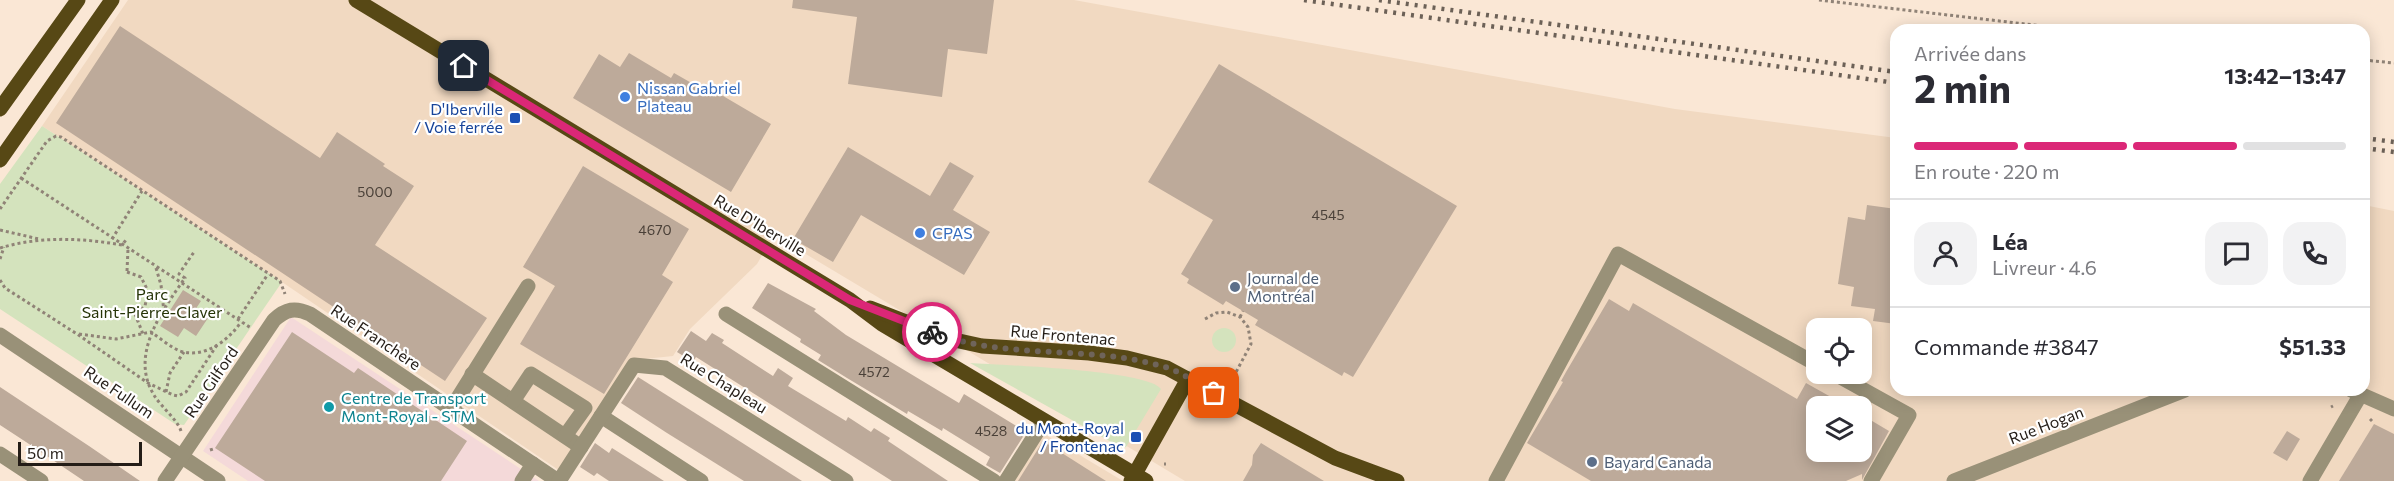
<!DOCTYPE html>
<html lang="fr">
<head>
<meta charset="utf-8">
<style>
  body { margin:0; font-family:Commissioner,sans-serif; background:#f2f2f3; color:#2b2b33; height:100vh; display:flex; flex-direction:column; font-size:22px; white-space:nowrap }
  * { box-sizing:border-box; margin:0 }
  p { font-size:20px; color:#7c7c81 }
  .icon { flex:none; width:33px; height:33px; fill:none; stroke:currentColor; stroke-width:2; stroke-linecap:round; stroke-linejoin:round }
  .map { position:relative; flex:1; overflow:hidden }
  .sheet { position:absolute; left:1890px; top:24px; width:480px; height:372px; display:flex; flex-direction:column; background:#fff; border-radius:18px; box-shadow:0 3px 15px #0003 }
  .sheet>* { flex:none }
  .buttons { position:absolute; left:1806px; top:318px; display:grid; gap:12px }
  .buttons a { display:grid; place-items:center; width:66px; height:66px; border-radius:12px; background:#fff; box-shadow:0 3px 15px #0003; font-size:30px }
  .scale { position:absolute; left:18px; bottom:15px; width:124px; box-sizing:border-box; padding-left:6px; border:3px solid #241d17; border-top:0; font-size:16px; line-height:21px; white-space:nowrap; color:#241d17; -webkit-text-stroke:4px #fff; paint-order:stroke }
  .pin { position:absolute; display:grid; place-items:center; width:51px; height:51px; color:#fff; margin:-26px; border-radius:12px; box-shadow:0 3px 9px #0006 }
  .courier { position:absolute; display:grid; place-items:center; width:60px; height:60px; margin:-30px; border:4px solid #db2777; border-radius:50%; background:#fff; color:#222; box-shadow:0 2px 8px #0007 }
  .head em { font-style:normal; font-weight:700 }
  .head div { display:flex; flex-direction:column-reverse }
  .head { display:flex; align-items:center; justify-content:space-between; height:102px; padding:0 24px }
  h1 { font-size:39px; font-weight:700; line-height:45px }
  .bar { display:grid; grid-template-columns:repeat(4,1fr); gap:9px 6px; align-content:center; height:72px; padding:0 24px }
  .bar i { height:8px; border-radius:4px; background:#e1e1e2 }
  .bar .current { background:#db2777 }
  .bar p { grid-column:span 4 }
  .line { display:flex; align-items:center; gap:15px; padding:0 24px; border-top:2px solid #e1e1e2 }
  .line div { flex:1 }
  .round { display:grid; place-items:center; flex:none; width:63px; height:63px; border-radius:18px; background:#f2f2f3 }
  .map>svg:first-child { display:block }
  .built { fill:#f1d9c1; fill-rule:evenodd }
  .industrial { fill:#f4d9d9 }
  .green { fill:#d4e3bd }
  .building { fill:#bdaa9a }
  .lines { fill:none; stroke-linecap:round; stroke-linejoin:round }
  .path { stroke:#908377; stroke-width:3; stroke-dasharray:3 3; stroke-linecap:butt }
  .minor { stroke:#999178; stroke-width:15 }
  .major { stroke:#574815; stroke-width:15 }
  .rail { stroke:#6c6157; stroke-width:4.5; stroke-dasharray:3 6; stroke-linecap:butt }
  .done { stroke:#6f645a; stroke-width:6; stroke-dasharray:0 10.8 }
  .route { stroke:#db2777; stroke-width:8 }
  .shop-dot { fill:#3f7fe0; stroke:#fff; stroke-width:2 }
  .transit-dot { fill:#1a4fb4; stroke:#fff; stroke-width:2 }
  .service-dot { fill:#5c6f8a; stroke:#fff; stroke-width:2 }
  .culture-dot { fill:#0f9aa8; stroke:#fff; stroke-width:2 }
  .labels { text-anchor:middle; stroke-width:4.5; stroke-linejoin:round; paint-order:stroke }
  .number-label { font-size:14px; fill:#4a4038 }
  .shop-label { font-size:16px; fill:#366cbe; stroke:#fff; text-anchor:start }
  .transit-label { font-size:16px; fill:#164399; stroke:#fff; text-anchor:end }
  .street-label { font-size:16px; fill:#241d17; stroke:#fff }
  .service-label { font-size:16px; fill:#4e5e75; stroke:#fff; text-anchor:start }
  .park-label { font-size:16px; fill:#263407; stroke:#fff }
  .culture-label { font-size:16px; fill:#0d838f; stroke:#fff; text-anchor:start }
</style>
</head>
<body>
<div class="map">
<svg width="2394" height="481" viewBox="0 0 2394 481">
  <rect width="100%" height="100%" fill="#fae7d5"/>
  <g class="built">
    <path d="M128,0h946l601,109 221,29v252h468v-185l30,6v270h-1209l-411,-246 -17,29 -67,65 -17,27 -38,4 -75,111 -278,-189 -240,-156zM1816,328h46v46h-46zM1816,406h46v46h-46z"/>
    <path d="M1036,429l87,52h-122z"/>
  </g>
  <path class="industrial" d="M291,317l248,164h-291l-45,-30z"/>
  <g class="green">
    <path d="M42,126l240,156 -98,143 -9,-1 -175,-115v-125z"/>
    <circle cx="1224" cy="340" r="12"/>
    <path d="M970,363c30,2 178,7 191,26l-35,58 -4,1z"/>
  </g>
  <g class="building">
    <path d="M793,0h201l-7,54 -39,-5 -6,48 -94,-13 9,-67 -65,-9z"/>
    <path d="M120,26l200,132 17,-26 48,32 -2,2 31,20 -39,59 112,73 -42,63 -389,-258z"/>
    <path d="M629,53l42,25 3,-5 42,24 2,-4 53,31 -40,68 -158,-94 26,-44 21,13z"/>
    <path d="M1219,64l238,142 -104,171 -9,-5 -2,4 -87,-51 3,-5 -32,-19 -3,4 -36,-22 2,-4 -8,-5 32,-54 -65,-38z"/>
    <path d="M848,147l82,49 20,-34 24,14 -21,34 37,22 -26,43 -103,-60 -28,47 -40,-23z"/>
    <path d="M583,166l106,63 -27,46 11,7 -69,112 -84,-50 35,-58 -32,-19z"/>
    <path d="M1867,205l29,4v115l-23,-3 2,-12 -24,-3 3,-19 -16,-3 10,-67 17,3z"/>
    <path d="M768,283l48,26 -2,2 32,24 113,68 5,-9 62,38 -26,41 -14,-8 4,-8 -47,-29 -1,3 -34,-20 -1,3 -60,-36 -29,-18 3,-5 -21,-13 1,-3 -49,-31z"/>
    <path d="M183,290l18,11 -6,9 13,8 -12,18 -12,-8 -6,9 -18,-11z"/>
    <path d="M1609,299l20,12 4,-8 164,96 9,-16 41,23h-31v46h46v-37l27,16 -27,49v-6l-16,7h-255l-64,-38 36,-61 -2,-1 5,-9z"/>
    <path d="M691,331l15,10 6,-8 12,7 -2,3 51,33 5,-8 15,10 -5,8 58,35 2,-4 23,15 3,-4 16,10 -2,3 60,40h-56l-196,-124 -3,5 -16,-10z"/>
    <path d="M292,332l62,41 4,-5 109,73 -26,40h-176l-50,-33z"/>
    <path d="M638,377l95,60 69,44h-58l-77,-48 -46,-30z"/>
    <path d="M0,387l89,59 51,35h-56l-58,-39 -26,-17z"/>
    <path d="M2374,424l20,10v47h-55z"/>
    <path d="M2287,431l13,8 -13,22 -14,-8z"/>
    <path d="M1043,441l63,40h-88z"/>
    <path d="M595,443l14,10 3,-5 52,33h-55l-12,-8 -3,3 -14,-9z"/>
    <path d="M1261,443l63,38h-81l9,-16 1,-10z"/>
  </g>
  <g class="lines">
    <g class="path">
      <path d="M1819,0l258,30"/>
      <path d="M2364,60l30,3"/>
      <path d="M21,178l230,150"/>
      <path d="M0,209l47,-68 9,-5 5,1 219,144 5,13"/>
      <path d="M0,230l39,9"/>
      <path d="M112,239l30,-48"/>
      <path d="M0,248c40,-12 82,-10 122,-3l4,-5"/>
      <path d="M0,259l4,-12"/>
      <path d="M156,268l5,17 3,27"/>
      <path d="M127,271l1,-22"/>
      <path d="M127,272l14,5 7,14 -3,15 -10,8"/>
      <path d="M0,280l5,8 72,46 71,49 25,12 5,1 8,-4 31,-47"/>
      <path d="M135,314l8,20"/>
      <path d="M1240,317l3,-6"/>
      <path d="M238,319l30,-45"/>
      <path d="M1205,319l11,-6 11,-1 13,5 8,10 3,17 -16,30 2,9"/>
      <path d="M79,334l37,5 35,-7c9,6 19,15 29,19 24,8 48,-10 61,-29"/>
      <path d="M166,392l4,-19 14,-21"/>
      <path d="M2331,407l2,-1"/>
      <path d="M1199,409l1,2"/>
      <path d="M2370,419l2,2"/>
      <path d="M181,431c-4,-12 -20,-24 -27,-36 -25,-40 8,-84 31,-117l-6,-4 15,-22"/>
      <path d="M210,450l3,-1"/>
      <path d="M1164,464h2"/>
    </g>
    <g class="minor">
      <path d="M726,314l268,167"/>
      <path d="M0,335l218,146"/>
      <path d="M472,374l109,73"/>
      <path d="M1835,374l74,41 -38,66"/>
      <path d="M2351,390l43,19"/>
      <path d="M513,401l18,-27 54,34 -20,28"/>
      <path d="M451,409l77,-123"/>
      <path d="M601,416l100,65"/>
      <path d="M0,454l41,27"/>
      <path d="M165,481l109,-161c12,-11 21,-13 36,-6l248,167"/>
      <path d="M522,481l11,-17"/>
      <path d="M559,481l75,-116 31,3 181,113"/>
      <path d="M1006,481l38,-60"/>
      <path d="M1496,481l122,-227 198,110"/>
      <path d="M1954,481l231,-91"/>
      <path d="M2310,481l51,-87"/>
    </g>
    <g class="major">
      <path d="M356,0l494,300 32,24 264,157"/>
      <path d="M0,109l78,-109"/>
      <path d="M0,160l112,-160"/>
      <path d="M870,308l80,31 32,7 107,7 38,5 40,10 168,90 62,23"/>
      <path d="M1131,481l57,-102"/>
    </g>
    <g class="rail">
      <path d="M1304,0l592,83"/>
      <path d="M1379,0l517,72"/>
      <path d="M2364,138l30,4"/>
      <path d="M2364,148l30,4"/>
    </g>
  </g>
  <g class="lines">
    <path class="done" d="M932,332c74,29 157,12 233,35 16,5 34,17 49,26"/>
    <path class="route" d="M464,66l386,234 82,32"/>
  </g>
  <g class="shop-dot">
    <circle cx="625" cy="97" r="6"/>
    <circle cx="920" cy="233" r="6"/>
  </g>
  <g class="transit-dot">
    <rect x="509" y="112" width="12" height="12" rx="3"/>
    <rect x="1130" y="431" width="12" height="12" rx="3"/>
  </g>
  <g class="service-dot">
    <circle cx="1235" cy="287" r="6"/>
    <circle cx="1592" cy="462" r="6"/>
  </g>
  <circle class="culture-dot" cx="329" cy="407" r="6"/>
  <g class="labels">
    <g class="number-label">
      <text x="375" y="197">5000</text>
      <text x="1328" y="220">4545</text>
      <text x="655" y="235">4670</text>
      <text x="874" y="377">4572</text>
      <text x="991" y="436">4528</text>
    </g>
    <g class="shop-label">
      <text x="637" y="94">Nissan Gabriel<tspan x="637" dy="18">Plateau</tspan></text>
      <text x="932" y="239">CPAS</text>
    </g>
    <g class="transit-label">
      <text x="503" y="115">D'Iberville<tspan x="503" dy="18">/ Voie ferrée</tspan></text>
      <text x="1124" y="434">du Mont-Royal<tspan x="1124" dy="18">/ Frontenac</tspan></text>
    </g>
    <g class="street-label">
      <text transform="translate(760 225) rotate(31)" y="6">Rue D'Iberville</text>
      <text transform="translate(1063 335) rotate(5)" y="6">Rue Frontenac</text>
      <text transform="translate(376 337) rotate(34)" y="6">Rue Franchère</text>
      <text transform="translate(211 382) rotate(-56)" y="6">Rue Gilford</text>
      <text transform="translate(724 383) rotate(32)" y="6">Rue Chapleau</text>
      <text transform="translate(119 392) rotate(34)" y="6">Rue Fullum</text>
      <text transform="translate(2046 425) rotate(-21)" y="6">Rue Hogan</text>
    </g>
    <g class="service-label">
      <text x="1247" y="284">Journal de<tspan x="1247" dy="18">Montréal</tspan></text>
      <text x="1604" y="468">Bayard Canada</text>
    </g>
    <g class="park-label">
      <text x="152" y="300">Parc<tspan x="152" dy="18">Saint-Pierre-Claver</tspan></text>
    </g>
    <g class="culture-label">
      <text x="341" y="404">Centre de Transport<tspan x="341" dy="18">Mont-Royal - STM</tspan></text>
    </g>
  </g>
</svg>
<div class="buttons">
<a><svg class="icon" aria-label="locate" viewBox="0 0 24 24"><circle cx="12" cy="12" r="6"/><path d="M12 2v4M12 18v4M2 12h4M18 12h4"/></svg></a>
<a><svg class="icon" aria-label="layers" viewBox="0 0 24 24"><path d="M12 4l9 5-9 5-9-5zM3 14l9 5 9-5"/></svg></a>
</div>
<div class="scale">50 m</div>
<div class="pin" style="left:1214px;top:393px;background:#ea580c"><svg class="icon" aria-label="bag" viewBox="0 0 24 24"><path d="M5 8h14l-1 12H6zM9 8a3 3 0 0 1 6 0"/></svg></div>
<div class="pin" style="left:464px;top:66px;background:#1f2937"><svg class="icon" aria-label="home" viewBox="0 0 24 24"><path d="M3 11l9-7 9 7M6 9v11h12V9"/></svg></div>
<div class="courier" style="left:932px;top:332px"><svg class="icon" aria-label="bike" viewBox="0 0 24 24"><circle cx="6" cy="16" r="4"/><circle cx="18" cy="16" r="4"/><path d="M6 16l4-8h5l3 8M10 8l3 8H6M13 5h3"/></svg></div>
<section class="sheet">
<div class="head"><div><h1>2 min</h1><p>Arrivée dans</p></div><em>13:42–13:47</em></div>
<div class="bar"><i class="current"></i><i class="current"></i><i class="current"></i><i></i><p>En route · 220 m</p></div>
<div class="line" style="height:108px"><a class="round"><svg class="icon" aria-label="person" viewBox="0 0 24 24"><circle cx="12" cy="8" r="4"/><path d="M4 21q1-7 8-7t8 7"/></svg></a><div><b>Léa</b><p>Livreur · 4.6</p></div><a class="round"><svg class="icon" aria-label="chat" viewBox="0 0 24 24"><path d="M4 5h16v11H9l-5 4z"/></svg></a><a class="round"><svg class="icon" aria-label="phone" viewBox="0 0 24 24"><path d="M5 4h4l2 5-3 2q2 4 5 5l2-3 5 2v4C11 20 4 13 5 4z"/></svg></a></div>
<div class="line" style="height:78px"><div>Commande #3847</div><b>$51.33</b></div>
</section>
</div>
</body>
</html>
